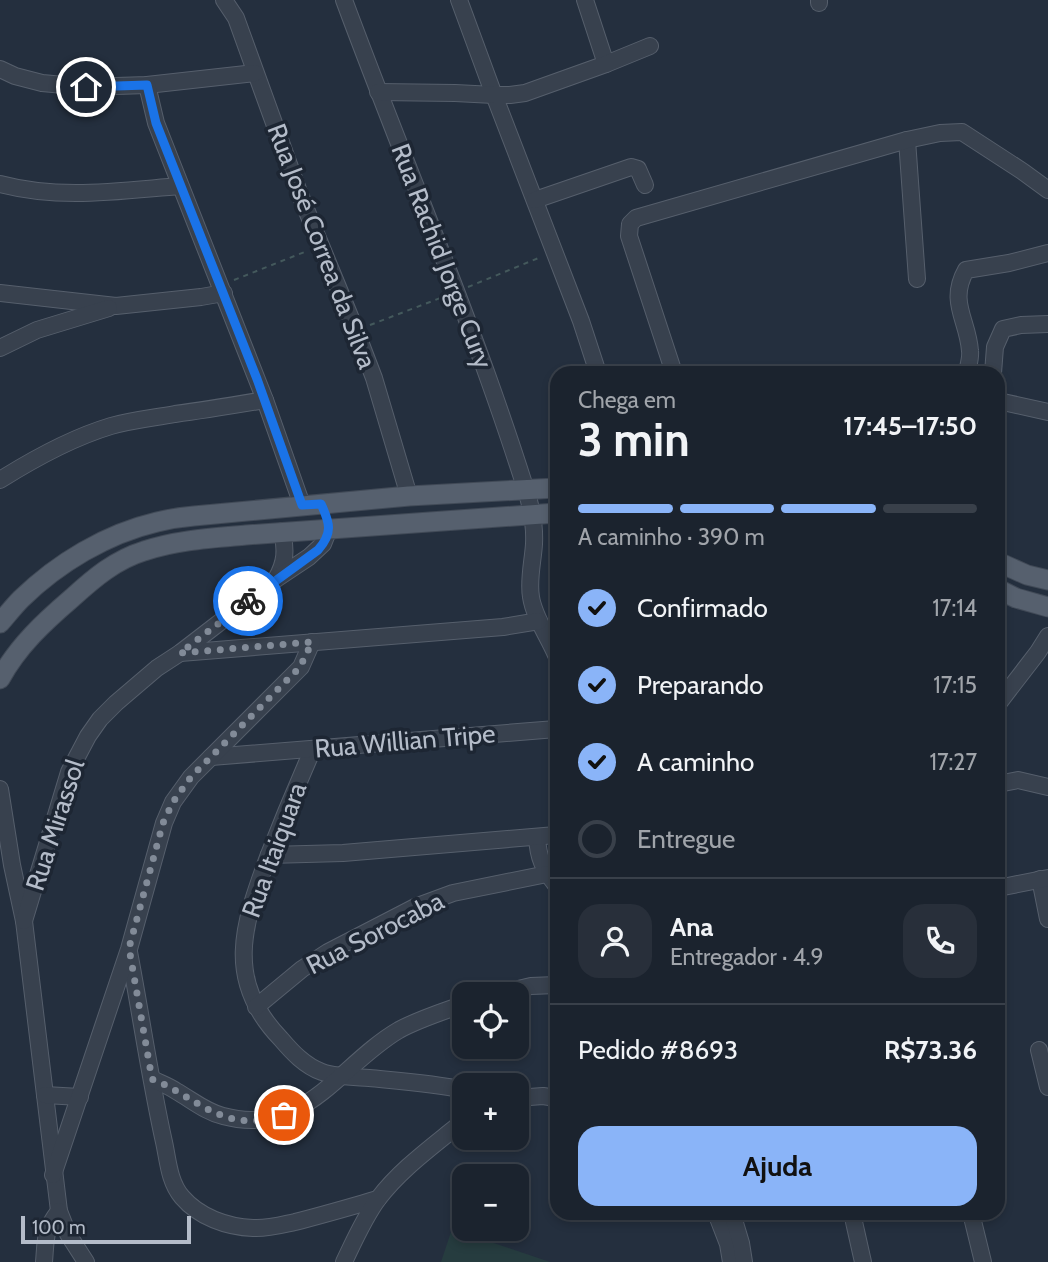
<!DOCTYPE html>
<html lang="pt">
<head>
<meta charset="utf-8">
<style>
  body { margin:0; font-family:Cabin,sans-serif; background:#282f3a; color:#f1f3f6; height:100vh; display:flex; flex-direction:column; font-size:26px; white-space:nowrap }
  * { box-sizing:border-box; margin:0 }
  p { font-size:23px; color:#a0a4aa }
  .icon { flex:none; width:38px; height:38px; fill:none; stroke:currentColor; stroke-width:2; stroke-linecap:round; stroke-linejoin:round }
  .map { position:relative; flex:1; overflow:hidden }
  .sheet { position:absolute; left:550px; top:366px; width:455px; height:854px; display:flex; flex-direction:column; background:#1b232e; border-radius:21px; box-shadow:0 4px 10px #0003,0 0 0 2px #39404a }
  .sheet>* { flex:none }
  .buttons { position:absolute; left:452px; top:982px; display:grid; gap:14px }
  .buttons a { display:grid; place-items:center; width:77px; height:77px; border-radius:14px; background:#1b232e; box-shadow:0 4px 10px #0003,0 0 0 2px #39404a; font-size:35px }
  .scale { position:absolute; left:21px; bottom:18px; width:170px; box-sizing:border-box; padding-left:7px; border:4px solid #b4bcc9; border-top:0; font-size:19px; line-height:24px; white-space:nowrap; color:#b4bcc9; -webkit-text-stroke:5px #1d2633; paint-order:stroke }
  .pin { position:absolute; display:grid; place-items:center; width:60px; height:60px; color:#fff; margin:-30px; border:4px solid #fff; border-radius:50%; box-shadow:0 2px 7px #0007 }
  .courier { position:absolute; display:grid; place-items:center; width:70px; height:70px; margin:-35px; border:5px solid #1a73e8; border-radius:50%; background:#fff; color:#222; box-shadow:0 2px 9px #0007 }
  .overview em { font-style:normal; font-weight:700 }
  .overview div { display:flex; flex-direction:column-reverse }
  .overview { display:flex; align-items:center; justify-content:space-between; height:119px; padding:0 28px }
  h1 { font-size:46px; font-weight:700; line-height:52px }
  .bar { display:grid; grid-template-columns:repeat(4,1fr); gap:10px 7px; align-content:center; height:84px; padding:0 28px }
  .bar i { height:9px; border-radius:5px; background:#39404a }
  .bar .selected { background:#8ab4f8 }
  .bar p { grid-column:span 4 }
  .line { display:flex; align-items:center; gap:18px; padding:0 28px; border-top:2px solid #39404a }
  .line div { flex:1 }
  .round { display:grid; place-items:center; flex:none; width:74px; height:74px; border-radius:21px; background:#282f3a }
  ol { padding:0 28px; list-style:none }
  li { display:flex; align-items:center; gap:21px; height:77px }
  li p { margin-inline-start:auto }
  li .icon { padding:7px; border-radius:50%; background:#8ab4f8; color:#111; stroke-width:4 }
  li:last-child { color:#a0a4aa }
  li i { width:38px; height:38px; border:4px solid #39404a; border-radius:50% }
  .button { display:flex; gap:14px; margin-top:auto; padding:14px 28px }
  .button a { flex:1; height:80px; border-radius:21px; background:#8ab4f8; color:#111; font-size:28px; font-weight:700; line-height:80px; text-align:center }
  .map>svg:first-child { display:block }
  .green { fill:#263c3f }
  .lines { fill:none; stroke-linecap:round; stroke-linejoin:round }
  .minor-casing { stroke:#565f6c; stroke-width:18 }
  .major-casing { stroke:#414a57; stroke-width:21 }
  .path { stroke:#44595c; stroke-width:2; stroke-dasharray:5 5; stroke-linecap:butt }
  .minor { stroke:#38414e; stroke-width:16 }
  .major { stroke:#56606e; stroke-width:19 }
  .done { stroke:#828b98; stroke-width:7; stroke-dasharray:0 12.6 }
  .route { stroke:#1a73e8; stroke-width:9 }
  .labels { text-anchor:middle; stroke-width:7; stroke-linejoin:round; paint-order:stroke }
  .street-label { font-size:26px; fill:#b4bcc9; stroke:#1d2633 }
</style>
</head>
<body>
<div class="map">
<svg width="1048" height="1262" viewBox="0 0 1048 1262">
  <rect width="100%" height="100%" fill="#242f3e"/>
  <path class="green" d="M452,1229l98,33h-109z"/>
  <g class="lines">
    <defs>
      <g id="minor">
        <path d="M224,0l12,18 63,174 57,139 18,47 35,118"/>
        <path d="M344,0c60,162 129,322 181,487 6,18 10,38 9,57 -1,17 -6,36 -3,53 3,20 17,39 25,58"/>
        <path d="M459,0l35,95 87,226 17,52"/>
        <path d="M585,0l21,64"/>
        <path d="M819,0v3"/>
        <path d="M0,69l15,7 27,7 44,4 61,-2 108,-12"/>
        <path d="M147,85l9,38 109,277 37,105"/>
        <path d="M378,92l77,1 39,2h16l15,-2 81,-29 44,-18"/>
        <path d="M907,140l10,139"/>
        <path d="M0,184c60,16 118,7 180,2"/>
        <path d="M535,200l96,-33 7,2 7,16"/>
        <path d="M0,293l116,13 85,-9 23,-4"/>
        <path d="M0,348l37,-18 72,-22"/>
        <path d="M674,373l-45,-137 1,-12 6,-6 271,-78 33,-7 22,-1 60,39 26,19"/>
        <path d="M967,373c1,-7 4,-15 3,-22 -2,-31 -22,-49 -4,-81l43,-7 39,-10"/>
        <path d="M993,373l2,-26 8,-18 18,-4 27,-1"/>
        <path d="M998,403l5,-1 45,10"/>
        <path d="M0,480c35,-22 71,-42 111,-54 21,-6 42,-8 64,-12 30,-4 60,-9 90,-14"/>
        <path d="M276,579c10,-17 10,-29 6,-48"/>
        <path d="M180,653l323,-26 36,-6"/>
        <path d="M998,704l40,-52 10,-16"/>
        <path d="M313,749c-16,36 -31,72 -45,108 -25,68 -44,123 13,182 11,13 24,27 41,33 14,5 32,5 47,6 32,3 64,5 95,12"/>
        <path d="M211,757l345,-28"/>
        <path d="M998,784l20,-4 30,7"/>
        <path d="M0,789l12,76 12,56 35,290 9,23 18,28"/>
        <path d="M537,837c1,20 6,32 19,48"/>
        <path d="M269,855l74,-2 213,-18"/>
        <path d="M1040,879l8,40"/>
        <path d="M998,888l50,-10"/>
        <path d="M24,921l45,-149 19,-36 12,-17 16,-16 41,-35 23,-15 96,-74 33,-22 14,-13 6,-15"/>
        <path d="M129,952c12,63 21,127 35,190 4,18 5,40 18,55 17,20 45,30 71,31 14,1 28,-3 42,-6 28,-7 55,-15 83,-23"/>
        <path d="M497,994l34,-8 25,-1"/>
        <path d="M256,1007l46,-38 26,-17 87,-45 38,-14 94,-19"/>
        <path d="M1039,1050l9,37"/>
        <path d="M152,1079c8,4 17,7 24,12 16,9 30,21 47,25 82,22 116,-51 176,-86 20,-11 43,-18 65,-26"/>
        <path d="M45,1095l35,2"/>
        <path d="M516,1098l27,-2 13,2"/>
        <path d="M53,1175l76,-226 35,-126 9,-21 18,-25 110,-110 11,-25"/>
        <path d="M716,1213l12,31 3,18"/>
        <path d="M732,1213l9,30 3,19"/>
        <path d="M852,1213l11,49"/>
        <path d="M971,1213l12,49"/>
        <path d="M44,1262c2,-23 0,-32 15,-51"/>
        <path d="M344,1262c10,-21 20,-44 34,-63 21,-28 51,-50 78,-72l8,-5"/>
      </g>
      <g id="major">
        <path d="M998,562l29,13 21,5"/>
        <path d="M998,589l18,9 32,9"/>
        <path d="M0,623c7,-8 14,-17 21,-24 37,-36 85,-65 136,-77 12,-3 25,-5 37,-6l215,-20 147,-8"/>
        <path d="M0,679c18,-33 44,-57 72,-81 22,-20 43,-38 72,-47 32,-11 68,-13 102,-16l310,-22"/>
      </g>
    </defs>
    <use href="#minor" class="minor-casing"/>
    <use href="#major" class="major-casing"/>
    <g class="path">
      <path d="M234,280l73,-29"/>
      <path d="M468,287l73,-30"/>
      <path d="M370,325l73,-28"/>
    </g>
    <use href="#minor" class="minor"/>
    <use href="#major" class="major"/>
  </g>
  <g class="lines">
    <path class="done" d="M248,601l-68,52 132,-11 -12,25 -109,110 -18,25 -10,21 -34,125 23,131c8,4 17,7 24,12 28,16 52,34 86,29 7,-1 15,-3 22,-5"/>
    <path class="route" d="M86,87l61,-2 9,38 101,256 45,126 19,-1c9,19 12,29 -3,46l-70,51"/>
  </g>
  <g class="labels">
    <g class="street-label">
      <text transform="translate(322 246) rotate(69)" y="9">Rua José Correa da Silva</text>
      <text transform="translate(442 256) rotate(69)" y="9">Rua Rachid Jorge Cury</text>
      <text transform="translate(405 741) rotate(-5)" y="9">Rua Willian Tripe</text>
      <text transform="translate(55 825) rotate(-72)" y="9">Rua Mirassol</text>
      <text transform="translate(274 850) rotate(-70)" y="9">Rua Itaiquara</text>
      <text transform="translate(375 933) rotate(-27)" y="9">Rua Sorocaba</text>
    </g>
  </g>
</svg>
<div class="buttons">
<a><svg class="icon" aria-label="locate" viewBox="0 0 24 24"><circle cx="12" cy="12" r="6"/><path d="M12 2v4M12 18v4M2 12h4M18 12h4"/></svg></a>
<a>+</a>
<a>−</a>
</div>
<div class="scale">100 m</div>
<div class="pin" style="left:284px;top:1115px;background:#ea580c"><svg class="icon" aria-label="bag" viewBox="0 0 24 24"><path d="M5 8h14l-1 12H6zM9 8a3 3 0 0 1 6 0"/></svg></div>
<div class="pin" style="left:86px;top:87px;background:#1f2937"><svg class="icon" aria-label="home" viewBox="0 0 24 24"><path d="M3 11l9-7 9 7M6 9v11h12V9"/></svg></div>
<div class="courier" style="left:248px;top:601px"><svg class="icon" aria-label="bike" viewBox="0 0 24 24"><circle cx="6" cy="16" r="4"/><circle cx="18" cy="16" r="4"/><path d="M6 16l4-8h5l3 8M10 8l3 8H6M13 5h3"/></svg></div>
<section class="sheet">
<div class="overview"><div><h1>3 min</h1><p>Chega em</p></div><em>17:45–17:50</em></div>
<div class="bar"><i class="selected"></i><i class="selected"></i><i class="selected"></i><i></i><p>A caminho · 390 m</p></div>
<ol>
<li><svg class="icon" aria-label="check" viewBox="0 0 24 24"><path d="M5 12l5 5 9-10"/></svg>Confirmado<p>17:14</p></li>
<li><svg class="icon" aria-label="check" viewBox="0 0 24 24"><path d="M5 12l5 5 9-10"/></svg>Preparando<p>17:15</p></li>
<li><svg class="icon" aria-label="check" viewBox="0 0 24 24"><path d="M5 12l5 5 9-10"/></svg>A caminho<p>17:27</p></li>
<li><i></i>Entregue</li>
</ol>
<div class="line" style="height:126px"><a class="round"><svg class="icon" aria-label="person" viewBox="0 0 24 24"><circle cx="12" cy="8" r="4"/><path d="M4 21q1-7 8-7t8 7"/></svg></a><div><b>Ana</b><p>Entregador · 4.9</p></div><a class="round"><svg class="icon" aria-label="phone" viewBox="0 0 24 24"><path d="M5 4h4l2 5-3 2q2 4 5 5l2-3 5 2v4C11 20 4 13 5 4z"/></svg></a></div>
<div class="line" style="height:91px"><div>Pedido #8693</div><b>R$73.36</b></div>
<div class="button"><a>Ajuda</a></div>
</section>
</div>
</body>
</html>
